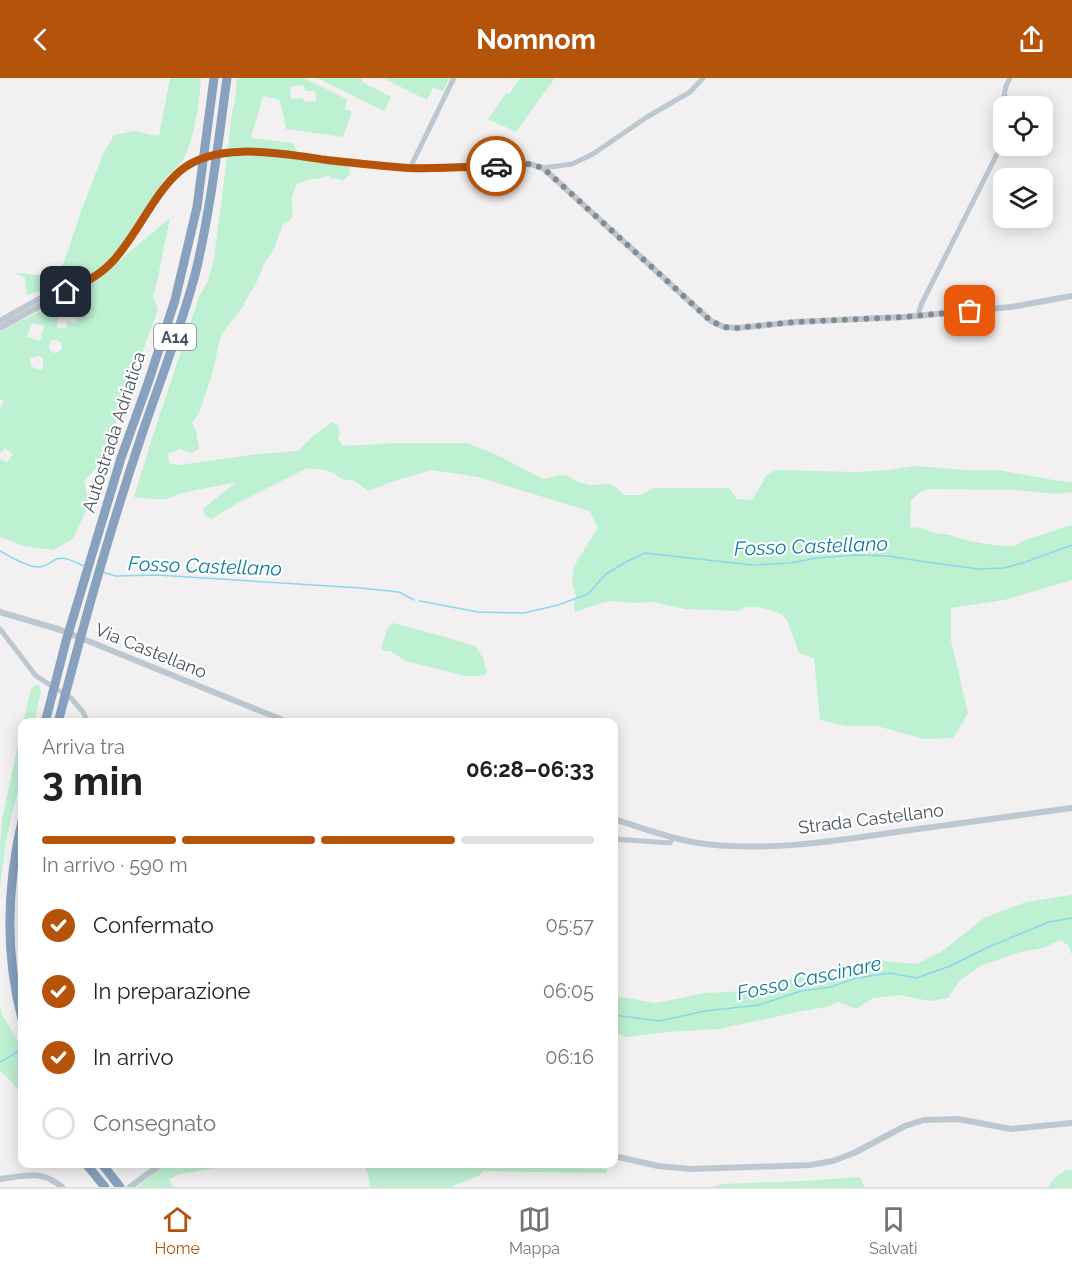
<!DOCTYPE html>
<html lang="it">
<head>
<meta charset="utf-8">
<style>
  body { margin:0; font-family:Raleway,sans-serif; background:#f2f2f2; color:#202124; height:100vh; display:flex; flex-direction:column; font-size:22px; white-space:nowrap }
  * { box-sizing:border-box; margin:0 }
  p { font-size:20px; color:#757577 }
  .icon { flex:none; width:33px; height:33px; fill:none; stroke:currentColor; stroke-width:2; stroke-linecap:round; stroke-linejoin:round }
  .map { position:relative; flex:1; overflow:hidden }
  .details { position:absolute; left:18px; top:640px; width:600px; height:450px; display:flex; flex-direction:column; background:#fff; border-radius:12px; box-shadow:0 3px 15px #0003 }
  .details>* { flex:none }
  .tools { position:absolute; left:993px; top:18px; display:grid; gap:12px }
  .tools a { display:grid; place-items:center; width:60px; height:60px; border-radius:12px; background:#fff; box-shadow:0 3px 15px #0003; font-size:30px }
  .pin { position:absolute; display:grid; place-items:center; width:51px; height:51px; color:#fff; margin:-26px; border-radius:12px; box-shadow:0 3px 9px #0006 }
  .courier { position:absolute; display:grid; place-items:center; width:60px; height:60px; margin:-30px; border:4px solid #b45309; border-radius:50%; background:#fff; color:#222; box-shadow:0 2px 8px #0007 }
  .headline em { font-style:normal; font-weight:700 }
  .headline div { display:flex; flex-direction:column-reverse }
  .headline { display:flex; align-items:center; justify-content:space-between; height:102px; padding:0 24px }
  h1 { font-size:39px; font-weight:700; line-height:45px }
  .bar { display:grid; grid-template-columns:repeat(4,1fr); gap:9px 6px; align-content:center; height:72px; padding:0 24px }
  .bar i { height:8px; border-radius:4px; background:#e0e0e0 }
  .bar .selected { background:#b45309 }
  .bar p { grid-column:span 4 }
  ol { padding:0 24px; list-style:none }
  li { display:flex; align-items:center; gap:18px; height:66px }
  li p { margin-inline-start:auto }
  li .icon { padding:6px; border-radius:50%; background:#b45309; color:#fff; stroke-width:4 }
  li:last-child { color:#757577 }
  li i { width:33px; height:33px; border:3px solid #e0e0e0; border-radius:50% }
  header { display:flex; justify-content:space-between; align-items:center; height:78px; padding:0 24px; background:#b45309; color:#fff; font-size:27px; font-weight:700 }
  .dock { display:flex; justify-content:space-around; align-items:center; height:84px; border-top:2px solid #e0e0e0; background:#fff; font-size:16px; color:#757577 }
  .dock a { display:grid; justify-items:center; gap:3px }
  .dock .selected { color:#b45309 }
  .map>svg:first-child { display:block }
  .green { fill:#bef0d2; fill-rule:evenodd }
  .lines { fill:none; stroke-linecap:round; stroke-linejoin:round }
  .stream { stroke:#8bd7ed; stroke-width:1.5 }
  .minor { stroke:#bdc7cf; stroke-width:5 }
  .tertiary { stroke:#bdc7cf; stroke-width:6 }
  .motorway { stroke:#87a1bf; stroke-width:9 }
  .done { stroke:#838a91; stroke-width:6; stroke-dasharray:0 10.8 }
  .route { stroke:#b45309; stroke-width:8 }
  .labels { text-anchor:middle; stroke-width:4.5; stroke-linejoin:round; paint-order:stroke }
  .shield { fill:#fff; stroke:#7e878e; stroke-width:1.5 }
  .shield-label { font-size:16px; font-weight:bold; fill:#47535e }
  .street-label { font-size:18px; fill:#47535e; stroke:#fff }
  .water-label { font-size:20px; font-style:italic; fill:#0c7c9d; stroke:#fff }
</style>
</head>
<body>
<header><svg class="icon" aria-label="back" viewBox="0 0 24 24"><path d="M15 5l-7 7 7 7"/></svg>Nomnom<svg class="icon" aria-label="share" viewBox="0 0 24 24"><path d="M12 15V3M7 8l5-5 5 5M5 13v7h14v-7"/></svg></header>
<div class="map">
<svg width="1072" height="1109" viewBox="0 0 1072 1109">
  <rect width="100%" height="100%" fill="#f2f0f0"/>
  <g class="green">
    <path d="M170,0h31c-2,26 -5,52 -15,76 -5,12 -16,18 -23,28 -19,26 -33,57 -56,80 -12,12 -31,21 -46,29l-7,-4 -27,8 -2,-17 -10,-5 35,3 9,-6 5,-8 16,-48 23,-60 11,-19 20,-4 25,5z"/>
    <path d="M237,0h67l43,21 -2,10 7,2 -9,26 -57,-8 -6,-29 -17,-4 -12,42 42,5 5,10 -38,-4 -32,-1 4,-36 3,-11zM304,7l1,6h10l1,10 -12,1 -1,-4 -12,1 -1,-12z"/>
    <path d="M317,0h46l-1,4 29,15 -7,14z"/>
    <path d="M383,0h67l-7,13 -10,-4 -6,13z"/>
    <path d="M520,0h35l-39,54 -28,-13 18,-26h4z"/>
    <path d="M251,77h14l85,11 -1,9 -5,5 -13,-2 -2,-3 -7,3 -11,1 -14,5c-2,5 -5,10 -5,15 -1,13 6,18 -9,25l-10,27 -8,11 -8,19 -16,28 -20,26 -10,43 -12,35 -7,10 4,8 3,18 -7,4 -12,-4 -12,5 1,9 10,2 78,-11 41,-3 15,-15 19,-14 6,3 2,9 -2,3 4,9 59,-3h66l28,11 48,25 17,-4 8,1 9,6 13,3 20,-1 7,4 7,7h17l12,-7h76l8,11 15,1 15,-25 8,-5 81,2 32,-2 27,-4 51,4h32l55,10 16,2 3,-1v11l-17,2 -38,-4 -89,-1 -8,3 -9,9 -1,26 11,1 13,5 16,2 19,6 24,4 21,1 11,-6 47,-15v55l-68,20 -53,8v32l17,73 -15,25 -29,1 -47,-13h-32l-25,-6 -6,-62 -15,-5 -12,-33 -6,-6 -11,-4 -13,-3h-11l-8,4 -53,-2 -32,-7 -20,1 -19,-2 -13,2 -26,9 -1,-8 2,-8 -4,-13 2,-17 24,-38 -9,-17 -111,-34 -46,-7 -38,11 -26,10 -15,-11c-13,1 -11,-2 -22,-8 -7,-3 -16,-3 -24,-4l-71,36 -25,15 -5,-3 -3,-7 33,-27 -54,11 -15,6h-14l-19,-2 20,-65 45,-135 9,-16 6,-23 13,-101z"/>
    <path d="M170,140l-14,69 -3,10 5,12 -25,69 -8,12 -12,42 3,2c-6,19 -19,33 -32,48l5,22 -16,35 -20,11 -29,-4 -24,-9v-79l7,5 6,-9 -8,-6 -5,6v-46l4,-7 -4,-2v-67l87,-46 26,-20zM61,232l8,2 -1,3 10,1 -2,7 -7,-1 -1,-2 -3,9 -9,-2zM32,245l12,3 -4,15 -13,-4zM52,262h6l3,3 1,5 -3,4 -5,1 -5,-3v-6zM36,278h4l3,3v9l-2,2 -7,-2 -3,-3 -1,-6z"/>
    <path d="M393,545l49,13 33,10 8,12 4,16 -7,2h-15l-59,-15 -16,-10h-5l-4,-3 7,-21z"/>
    <path d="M35,607h4l2,6 -7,32h-11l8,-34z"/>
    <path d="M22,647v47l-16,68 -6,47v-44l2,-23z"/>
    <path d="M1072,817v60l-4,-10 -8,-5 -17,8 -23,4 -40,14 -21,15 -11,17 -18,3 -31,-6 -26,3 -17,11 -18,-7 -11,5 -25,4 -83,18 -52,3 -40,5 -13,-4v-37l42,7 49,-10 63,-3 14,-9 27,-6h33l33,-15 42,4 24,-12 43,-34 42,-16z"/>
    <path d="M0,928l1,6 18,32 3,14v37l-16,-19 -6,-5z"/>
    <path d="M165,1086h76l-61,10 -11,5 3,6 2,2h-37z"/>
    <path d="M363,1086h120l7,2 117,3 -1,4 -123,-2 -3,4 -27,11v1h-83l-2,-12z"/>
    <path d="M1065,1092h7v17h-24l6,-8z"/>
    <path d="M859,1099l3,3 2,7h-153l12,-3 81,-3z"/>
  </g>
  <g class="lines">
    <g class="stream">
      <path d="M0,473c10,6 29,17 40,16 7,-1 11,-6 17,-8 9,-3 19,4 27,7"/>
      <path d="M103,494l13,4 41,-1 204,13 38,4 15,8"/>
      <path d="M420,523l58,11 46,1 34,-8 30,-11 18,-20 20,-12 19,-9 107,12 39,-2 25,-5 41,-3 32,1 30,5 60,8 25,-1 22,-6 46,-17"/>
      <path d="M614,937l45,6 46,-10 54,-6 42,-14 30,-4 25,-9 34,-5 26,5 34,-12 36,-18 63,-26 23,-4"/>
      <path d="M0,984l22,-13"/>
    </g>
    <g class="minor">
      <path d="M1010,0l-4,8 -2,9 12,11"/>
      <path d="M410,90l44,-90"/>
      <path d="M543,90l29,-4 21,-10 54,-37 43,-25 13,-14"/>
      <path d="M920,238l-1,-5 3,-8 82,-163"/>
      <path d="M0,551l36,47 35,22 12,14 5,11"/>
      <path d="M614,761l56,4 3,-5"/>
    </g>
    <g class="tertiary">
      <path d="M0,243l39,-22 5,-1h11"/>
      <path d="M0,250c16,-9 32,-18 49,-27 20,-10 42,-20 59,-35 10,-9 18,-22 26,-33 14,-20 27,-46 47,-63 21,-17 53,-18 79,-18l103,12 47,4 120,-4 13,4 168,153 13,6 13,1 58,-6 109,-5 107,-10 61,-11"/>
      <path d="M0,534l61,18 229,93"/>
      <path d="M614,741c25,8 51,18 78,23 66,11 139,0 204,-10 59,-8 117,-16 176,-24"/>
      <path d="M614,1078l44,10 34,3 118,-4 23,-4 21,-8 51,-27 19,-6 34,-1 53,10 61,-6"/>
      <path d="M0,1101c25,-3 41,-10 62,8"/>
      <path d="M130,1109l31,-23"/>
    </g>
    <g class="motorway">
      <path d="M45,645l21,-82 55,-183 27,-75 27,-83 22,-93 17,-129"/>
      <path d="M58,645c25,-98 53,-197 85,-292 18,-53 39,-106 53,-160 15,-64 22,-128 31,-193"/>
      <path d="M22,743c-15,65 -17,133 0,198"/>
      <path d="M86,1086l19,23"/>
      <path d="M102,1086l18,23"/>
    </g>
  </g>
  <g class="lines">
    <path class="done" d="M496,88l34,-2 13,4 168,153 13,6 12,1 59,-6 109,-5 66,-6"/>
    <path class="route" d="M66,214c16,-8 33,-16 46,-30 25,-26 41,-68 68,-91 36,-31 104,-17 147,-11 27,3 54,6 82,8 28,1 58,-1 87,-2"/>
  </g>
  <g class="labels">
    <rect class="shield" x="154" y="246" width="42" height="26" rx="4.5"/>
    <g class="shield-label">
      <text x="175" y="265">A14</text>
    </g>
    <g class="street-label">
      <text transform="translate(114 354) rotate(-72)" y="6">Autostrada Adriatica</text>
      <text transform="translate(151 573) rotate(22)" y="6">Via Castellano</text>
      <text transform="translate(871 741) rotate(-7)" y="6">Strada Castellano</text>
    </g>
    <g class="water-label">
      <text transform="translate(811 468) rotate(-2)" y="7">Fosso Castellano</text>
      <text transform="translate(205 488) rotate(2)" y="7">Fosso Castellano</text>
      <text transform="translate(809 900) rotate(-12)" y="7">Fosso Cascinare</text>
    </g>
  </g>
</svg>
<div class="tools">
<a><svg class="icon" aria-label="locate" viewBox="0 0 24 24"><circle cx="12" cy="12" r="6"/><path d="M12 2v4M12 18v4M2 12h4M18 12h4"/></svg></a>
<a><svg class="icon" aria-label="layers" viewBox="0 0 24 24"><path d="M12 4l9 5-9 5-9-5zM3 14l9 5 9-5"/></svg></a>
</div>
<div class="pin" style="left:970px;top:233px;background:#ea580c"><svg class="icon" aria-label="bag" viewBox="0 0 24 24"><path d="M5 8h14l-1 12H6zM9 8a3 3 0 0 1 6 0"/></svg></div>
<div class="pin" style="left:66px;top:214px;background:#1f2937"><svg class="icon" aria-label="home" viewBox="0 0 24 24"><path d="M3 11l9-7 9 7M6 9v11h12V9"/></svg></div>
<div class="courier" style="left:496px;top:88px"><svg class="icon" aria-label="car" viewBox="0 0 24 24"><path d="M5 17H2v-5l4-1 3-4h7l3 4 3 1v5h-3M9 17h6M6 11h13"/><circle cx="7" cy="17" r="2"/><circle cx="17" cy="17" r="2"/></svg></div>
<section class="details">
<div class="headline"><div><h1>3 min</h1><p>Arriva tra</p></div><em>06:28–06:33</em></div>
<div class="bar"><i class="selected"></i><i class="selected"></i><i class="selected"></i><i></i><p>In arrivo · 590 m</p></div>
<ol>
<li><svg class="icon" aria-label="check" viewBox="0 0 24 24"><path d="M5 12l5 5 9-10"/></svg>Confermato<p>05:57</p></li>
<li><svg class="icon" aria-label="check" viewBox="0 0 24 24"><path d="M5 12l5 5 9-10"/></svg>In preparazione<p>06:05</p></li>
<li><svg class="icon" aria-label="check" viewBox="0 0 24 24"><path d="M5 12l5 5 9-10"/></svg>In arrivo<p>06:16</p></li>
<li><i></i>Consegnato</li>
</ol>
</section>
</div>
<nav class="dock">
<a class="selected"><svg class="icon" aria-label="home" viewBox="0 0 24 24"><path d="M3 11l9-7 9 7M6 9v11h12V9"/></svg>Home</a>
<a><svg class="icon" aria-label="map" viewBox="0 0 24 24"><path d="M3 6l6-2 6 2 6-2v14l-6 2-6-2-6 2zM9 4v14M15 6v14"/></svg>Mappa</a>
<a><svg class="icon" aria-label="saved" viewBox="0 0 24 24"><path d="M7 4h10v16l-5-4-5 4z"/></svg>Salvati</a>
</nav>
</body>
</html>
